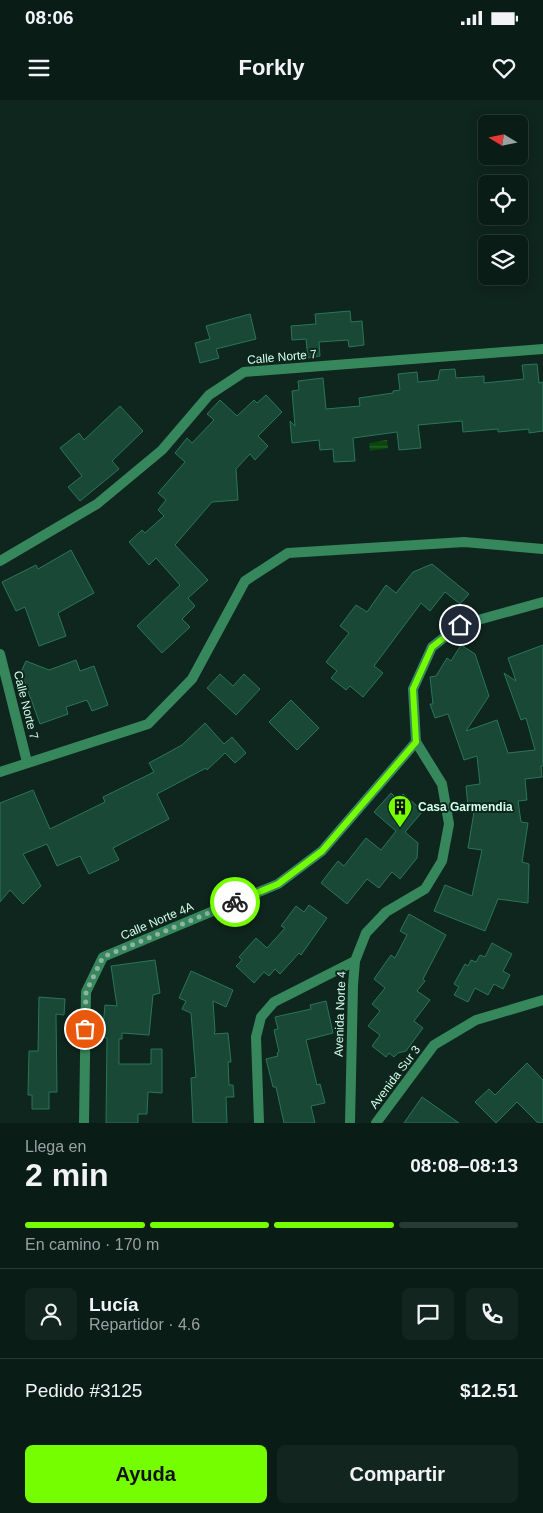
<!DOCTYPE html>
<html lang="es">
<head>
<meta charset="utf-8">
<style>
  body { margin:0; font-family:Arial,sans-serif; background:#13251f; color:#f1f3f6; height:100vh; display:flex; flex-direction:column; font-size:19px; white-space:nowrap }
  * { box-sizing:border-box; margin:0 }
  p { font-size:16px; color:#99a1a1 }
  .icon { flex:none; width:28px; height:28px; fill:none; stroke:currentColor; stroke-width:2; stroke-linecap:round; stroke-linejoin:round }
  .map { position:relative; height:1023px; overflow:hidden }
  .details { display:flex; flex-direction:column; background:#0a1c16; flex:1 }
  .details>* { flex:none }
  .needle { width:32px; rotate:280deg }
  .buttons { position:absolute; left:478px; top:15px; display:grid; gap:10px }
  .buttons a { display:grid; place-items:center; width:50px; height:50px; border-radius:8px; background:#0a1c16; box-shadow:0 2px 12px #0003,0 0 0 1px #2a3a35; font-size:25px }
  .pin { position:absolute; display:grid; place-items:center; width:42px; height:42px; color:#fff; margin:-21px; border:2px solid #fff; border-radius:50%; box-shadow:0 1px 5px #0007 }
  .courier { position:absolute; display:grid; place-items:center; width:50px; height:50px; margin:-25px; border:4px solid #75fe00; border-radius:50%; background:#fff; color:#222; box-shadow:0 1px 6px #0007 }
  .headline em { font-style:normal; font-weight:700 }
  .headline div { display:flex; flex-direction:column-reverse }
  .headline { display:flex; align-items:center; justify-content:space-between; height:85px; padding:0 25px }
  h1 { font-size:32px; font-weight:700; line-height:38px }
  .bar { display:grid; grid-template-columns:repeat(4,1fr); gap:8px 5px; align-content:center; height:60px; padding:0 25px }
  .bar i { height:6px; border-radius:4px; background:#2a3a35 }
  .bar .active { background:#75fe00 }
  .bar p { grid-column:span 4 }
  .line { display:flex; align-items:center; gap:12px; padding:0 25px; border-top:1px solid #2a3a35 }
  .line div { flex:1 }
  .round { display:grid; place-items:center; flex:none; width:52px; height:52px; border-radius:8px; background:#13251f }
  .primary-button { display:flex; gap:10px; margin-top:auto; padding:10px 25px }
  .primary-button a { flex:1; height:58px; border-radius:8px; background:#75fe00; color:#111; font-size:20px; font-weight:700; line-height:58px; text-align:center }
  .primary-button a+a { background:#13251f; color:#f1f3f6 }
  .status { display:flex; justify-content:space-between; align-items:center; height:35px; padding:0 25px; background:#0a1c16; direction:ltr }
  .status svg { height:14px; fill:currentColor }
  header { display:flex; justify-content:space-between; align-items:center; height:65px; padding:0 25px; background:#0a1c16; font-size:22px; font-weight:700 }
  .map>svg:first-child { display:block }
  .water { fill:url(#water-rules) }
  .building { fill:#194837; stroke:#2a755a }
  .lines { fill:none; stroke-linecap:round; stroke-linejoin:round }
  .street { stroke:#37875d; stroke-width:10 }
  .done { stroke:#8eb3a4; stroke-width:5; stroke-dasharray:0 9 }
  .route { stroke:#75fe00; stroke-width:6 }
  .labels { text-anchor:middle; stroke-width:4; stroke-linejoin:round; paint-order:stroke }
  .street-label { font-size:12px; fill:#d3ffec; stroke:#0e261d }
  .poi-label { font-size:12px; font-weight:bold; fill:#d3ffec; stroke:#0e261d; text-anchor:start }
</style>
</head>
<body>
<div class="status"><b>08:06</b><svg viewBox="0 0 49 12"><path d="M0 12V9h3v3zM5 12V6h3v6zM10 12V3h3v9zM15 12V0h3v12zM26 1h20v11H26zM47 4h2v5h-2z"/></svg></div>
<header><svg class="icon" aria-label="menu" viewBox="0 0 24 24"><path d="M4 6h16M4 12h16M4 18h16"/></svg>Forkly<svg class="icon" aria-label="heart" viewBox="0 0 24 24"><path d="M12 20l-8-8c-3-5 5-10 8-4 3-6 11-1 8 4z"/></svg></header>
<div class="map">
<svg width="543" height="1023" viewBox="0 0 543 1023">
  <defs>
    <pattern id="water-rules" width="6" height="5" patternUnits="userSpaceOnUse" patternTransform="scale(1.25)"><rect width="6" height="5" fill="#08460c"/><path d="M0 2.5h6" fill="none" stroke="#2b6230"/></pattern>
  </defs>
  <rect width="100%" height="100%" fill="#0e261d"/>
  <path class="water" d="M387,340l1,8 -18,3 -1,-8z"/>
  <g class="building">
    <path d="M350,211l1,11 11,-1 2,24 -15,2 -1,-7 -29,2 1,14 -12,2 -2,-19 -14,1 -1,-14 25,-2 -1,-10z"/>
    <path d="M250,214l6,25 -40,10 3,9 -19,5 -5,-20 15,-4 -4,-13z"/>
    <path d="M537,264l2,19 4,-1v49l-14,2v-4l-31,3v-3l-35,3 -1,-11 -44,4 3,23 -22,2 -2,-18 -44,6 2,23 -21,1 -1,-13 -13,1 -1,-10 -27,3 -2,-22 5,5 -3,-35 7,-1 -1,-9 25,-3 3,31 34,-3 -1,-8 34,-5v-2l7,-1 -2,-16 19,-2 1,10 20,-2 2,-10 15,-1 1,9 28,-2v7l40,-4 -2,-14z"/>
    <path d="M266,295l16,17 -24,24 10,10 -13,14 -5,-6 -14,15 2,31 -26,2 -37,43 33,35 -20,18 7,8 -13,13 8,8 -28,26 -25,-27 43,-41 -24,-27 -7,7 -20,-23 13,-12 3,3 19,-17 -6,-6 8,-10 -8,-7 27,-31 -10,-9 12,-15 5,5 22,-23 -7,-6 13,-14 17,16 17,-16 3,3z"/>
    <path d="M120,306l23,25 -31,30 7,8 -39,32 -12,-14 14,-11 -22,-28 19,-15 5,7z"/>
    <path d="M71,450l23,43 -36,20 8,23 -27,10 -14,-39 -9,4 -14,-29 34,-17 2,4z"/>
    <path d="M432,464l37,30 -9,10 -15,-12 -15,19 -9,-8 -47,63 9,7 -20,24 -13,-11 -4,4 -15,-12 6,-7 -11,-9 23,-29 -9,-7 16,-21 11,7 19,-27 10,8 17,-21z"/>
    <path d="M461,545l14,9 14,42 -23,35 31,-11 11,33 27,-3 -9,-32 -5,2 -17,-47 12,8 -8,-23 35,-13v121h-2l1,11 -17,2 2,21 -9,1 3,21 7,1 -6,39 7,2 -1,39 -30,-4 -13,32 -51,-20 11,-26 27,11 10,-46 -14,-2 7,-42 -7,1 -2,-21 14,-2 -3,-28 -13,4 -16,-46 -13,4 -5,-14h3l-3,-27 6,-1 11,-18 4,3z"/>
    <path d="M76,560l4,11 14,-5 14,39 -16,6 -5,-11 -21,7 2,7 -28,10 -19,-52 5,-11 23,9z"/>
    <path d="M220,574l13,12 11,-12 16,15 -24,26 -29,-27z"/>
    <path d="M291,600l28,28 -22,22 -28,-28z"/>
    <path d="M205,623l19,21 8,-7 14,16 -11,10 -10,-10 -18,17 -1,-2 -49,26 12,25 -56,29 6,12 -30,14 -9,-18 -23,10 -10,-22 -24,10 18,32 -18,18 -13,-14 -10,12v-99l33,-13 17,39 55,-27 -2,-5 51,-25 -5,-9 33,-18z"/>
    <path d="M391,693l7,7 5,-6 20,17 -18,21 13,11 -1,15 -17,21 -8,-7 -13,16 -12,-9 -20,25 -26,-21 17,-22 6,5 22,-28 15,12 15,-19 -22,-19z"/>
    <path d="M309,805l18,13 -26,37 -2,-2 -19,21 -5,-5 -6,7 -5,-4 -10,11 -18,-17 6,-6 -3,-3 17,-19 11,10 18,-20 -4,-2 15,-20 8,6z"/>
    <path d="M409,814l37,21 -23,44 2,2 -8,10 13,9 -16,21 9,7 -17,23 -8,2 -4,4 -5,-4 -3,4 -14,-11 8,-11 -12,-9 12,-15 -8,-7 13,-16 -11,-9 17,-24 4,3 12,-23 -7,-4z"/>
    <path d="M492,843l20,11 -9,17 7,4 -7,14 -9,-5 -6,11 -13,-7 -7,14 -14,-7 5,-8 -5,-3 11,-20 3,2 3,-6 5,2 4,-7 5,2z"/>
    <path d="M155,860l5,33 -7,2 -4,40 -27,-2v6h-3v25h32v-15h11v44l-14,-1 -1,22h-9v9h-32l1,-85 -5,-1 3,-32 12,1 -6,-40z"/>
    <path d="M191,871l42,19 -7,17 -13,-6 2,30 -1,3 14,-1 3,29h-3l1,23h4l1,12h-8l1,26h-34l-2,-45 5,-1 -5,-64 -9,-4 4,-8 -7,-3z"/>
    <path d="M39,897l26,2 -1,16 -8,-1 1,78h-8v17h-17v-14h-4l1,-44h9z"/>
    <path d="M326,901l7,32 -27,7 11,45 3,-1 5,19 -14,3 4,17h-31l-8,-36h-3l-7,-28 12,-3 -1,-3 2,-1 -5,-22 4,-1 -3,-12 36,-8 -1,-4z"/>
    <path d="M527,963l16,17v43h-5l-21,-21 -21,21 -21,-21 14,-13 6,6z"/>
    <path d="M422,997l37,26h-55z"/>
  </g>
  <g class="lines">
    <g class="street">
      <path d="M0,461l97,-57 65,-54 47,-55 35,-23 299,-23"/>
      <path d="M0,554l27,108"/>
      <path d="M0,672l148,-48 44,-45 53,-98 43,-28 176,-11 79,7"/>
      <path d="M84,1023l2,-131 17,-35 175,-73 44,-33 94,-109"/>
      <path d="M259,1023l-3,-86 5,-20 13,-15 81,-41"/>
      <path d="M350,1023l3,-138 2,-24 11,-28 20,-21 39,-23 17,-28 7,-37 -7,-40 -26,-42 -3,-53 19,-42 28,-22 83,-23"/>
      <path d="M376,1023l58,-78 42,-25 67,-20"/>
    </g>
  </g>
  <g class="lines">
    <path class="done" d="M85,929l1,-37 17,-35 132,-55"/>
    <path class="route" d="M235,802l43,-18 44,-33 94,-109 -3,-53 19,-42 28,-22"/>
  </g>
  <defs>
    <symbol id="building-pin" viewBox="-11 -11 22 30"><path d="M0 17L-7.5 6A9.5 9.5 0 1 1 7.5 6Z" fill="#75fe00" stroke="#0e261d"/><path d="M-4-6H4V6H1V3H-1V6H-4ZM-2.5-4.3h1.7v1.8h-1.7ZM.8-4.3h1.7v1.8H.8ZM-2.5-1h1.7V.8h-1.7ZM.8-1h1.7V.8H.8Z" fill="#111"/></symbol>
  </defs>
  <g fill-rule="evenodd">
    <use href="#building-pin" x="386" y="693" width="28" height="38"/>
  </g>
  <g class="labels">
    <g class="street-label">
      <text transform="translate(282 257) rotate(-5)" y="4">Calle Norte 7</text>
      <text transform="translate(26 605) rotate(76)" y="4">Calle Norte 7</text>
      <text transform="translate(157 821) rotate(-23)" y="4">Calle Norte 4A</text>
      <text transform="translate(340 914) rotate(-88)" y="4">Avenida Norte 4</text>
      <text transform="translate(395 977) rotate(-53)" y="4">Avenida Sur 3</text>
    </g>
    <g class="poi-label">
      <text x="418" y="711">Casa Garmendia</text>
    </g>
  </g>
</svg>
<div class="buttons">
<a><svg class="needle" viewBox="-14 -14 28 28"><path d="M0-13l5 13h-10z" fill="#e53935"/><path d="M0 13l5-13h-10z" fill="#99a1a1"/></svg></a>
<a><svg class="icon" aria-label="locate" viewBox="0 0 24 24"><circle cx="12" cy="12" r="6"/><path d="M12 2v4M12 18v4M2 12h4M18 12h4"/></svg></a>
<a><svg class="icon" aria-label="layers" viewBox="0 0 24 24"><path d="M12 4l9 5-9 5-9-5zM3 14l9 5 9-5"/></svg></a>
</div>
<div class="pin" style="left:85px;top:929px;background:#ea580c"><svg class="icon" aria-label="bag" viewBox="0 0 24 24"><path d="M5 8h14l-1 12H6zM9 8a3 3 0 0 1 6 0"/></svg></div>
<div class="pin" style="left:460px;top:525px;background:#1f2937"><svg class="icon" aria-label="home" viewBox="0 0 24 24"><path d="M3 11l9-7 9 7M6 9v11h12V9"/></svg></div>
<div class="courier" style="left:235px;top:802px"><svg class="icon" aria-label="bike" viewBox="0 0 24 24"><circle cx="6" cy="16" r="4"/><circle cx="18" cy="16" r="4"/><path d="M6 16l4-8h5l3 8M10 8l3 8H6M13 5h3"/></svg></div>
</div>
<section class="details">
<div class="headline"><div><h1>2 min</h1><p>Llega en</p></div><em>08:08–08:13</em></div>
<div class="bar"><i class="active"></i><i class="active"></i><i class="active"></i><i></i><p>En camino · 170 m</p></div>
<div class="line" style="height:90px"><a class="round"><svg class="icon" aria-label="person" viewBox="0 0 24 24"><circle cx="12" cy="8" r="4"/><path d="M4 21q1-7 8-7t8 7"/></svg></a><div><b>Lucía</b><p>Repartidor · 4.6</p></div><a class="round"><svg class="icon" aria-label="chat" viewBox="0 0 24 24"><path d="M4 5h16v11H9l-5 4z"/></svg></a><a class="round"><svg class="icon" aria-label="phone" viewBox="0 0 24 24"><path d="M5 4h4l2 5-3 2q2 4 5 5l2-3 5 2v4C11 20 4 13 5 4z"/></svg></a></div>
<div class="line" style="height:65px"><div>Pedido #3125</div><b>$12.51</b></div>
<div class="primary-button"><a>Ayuda</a><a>Compartir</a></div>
</section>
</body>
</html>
